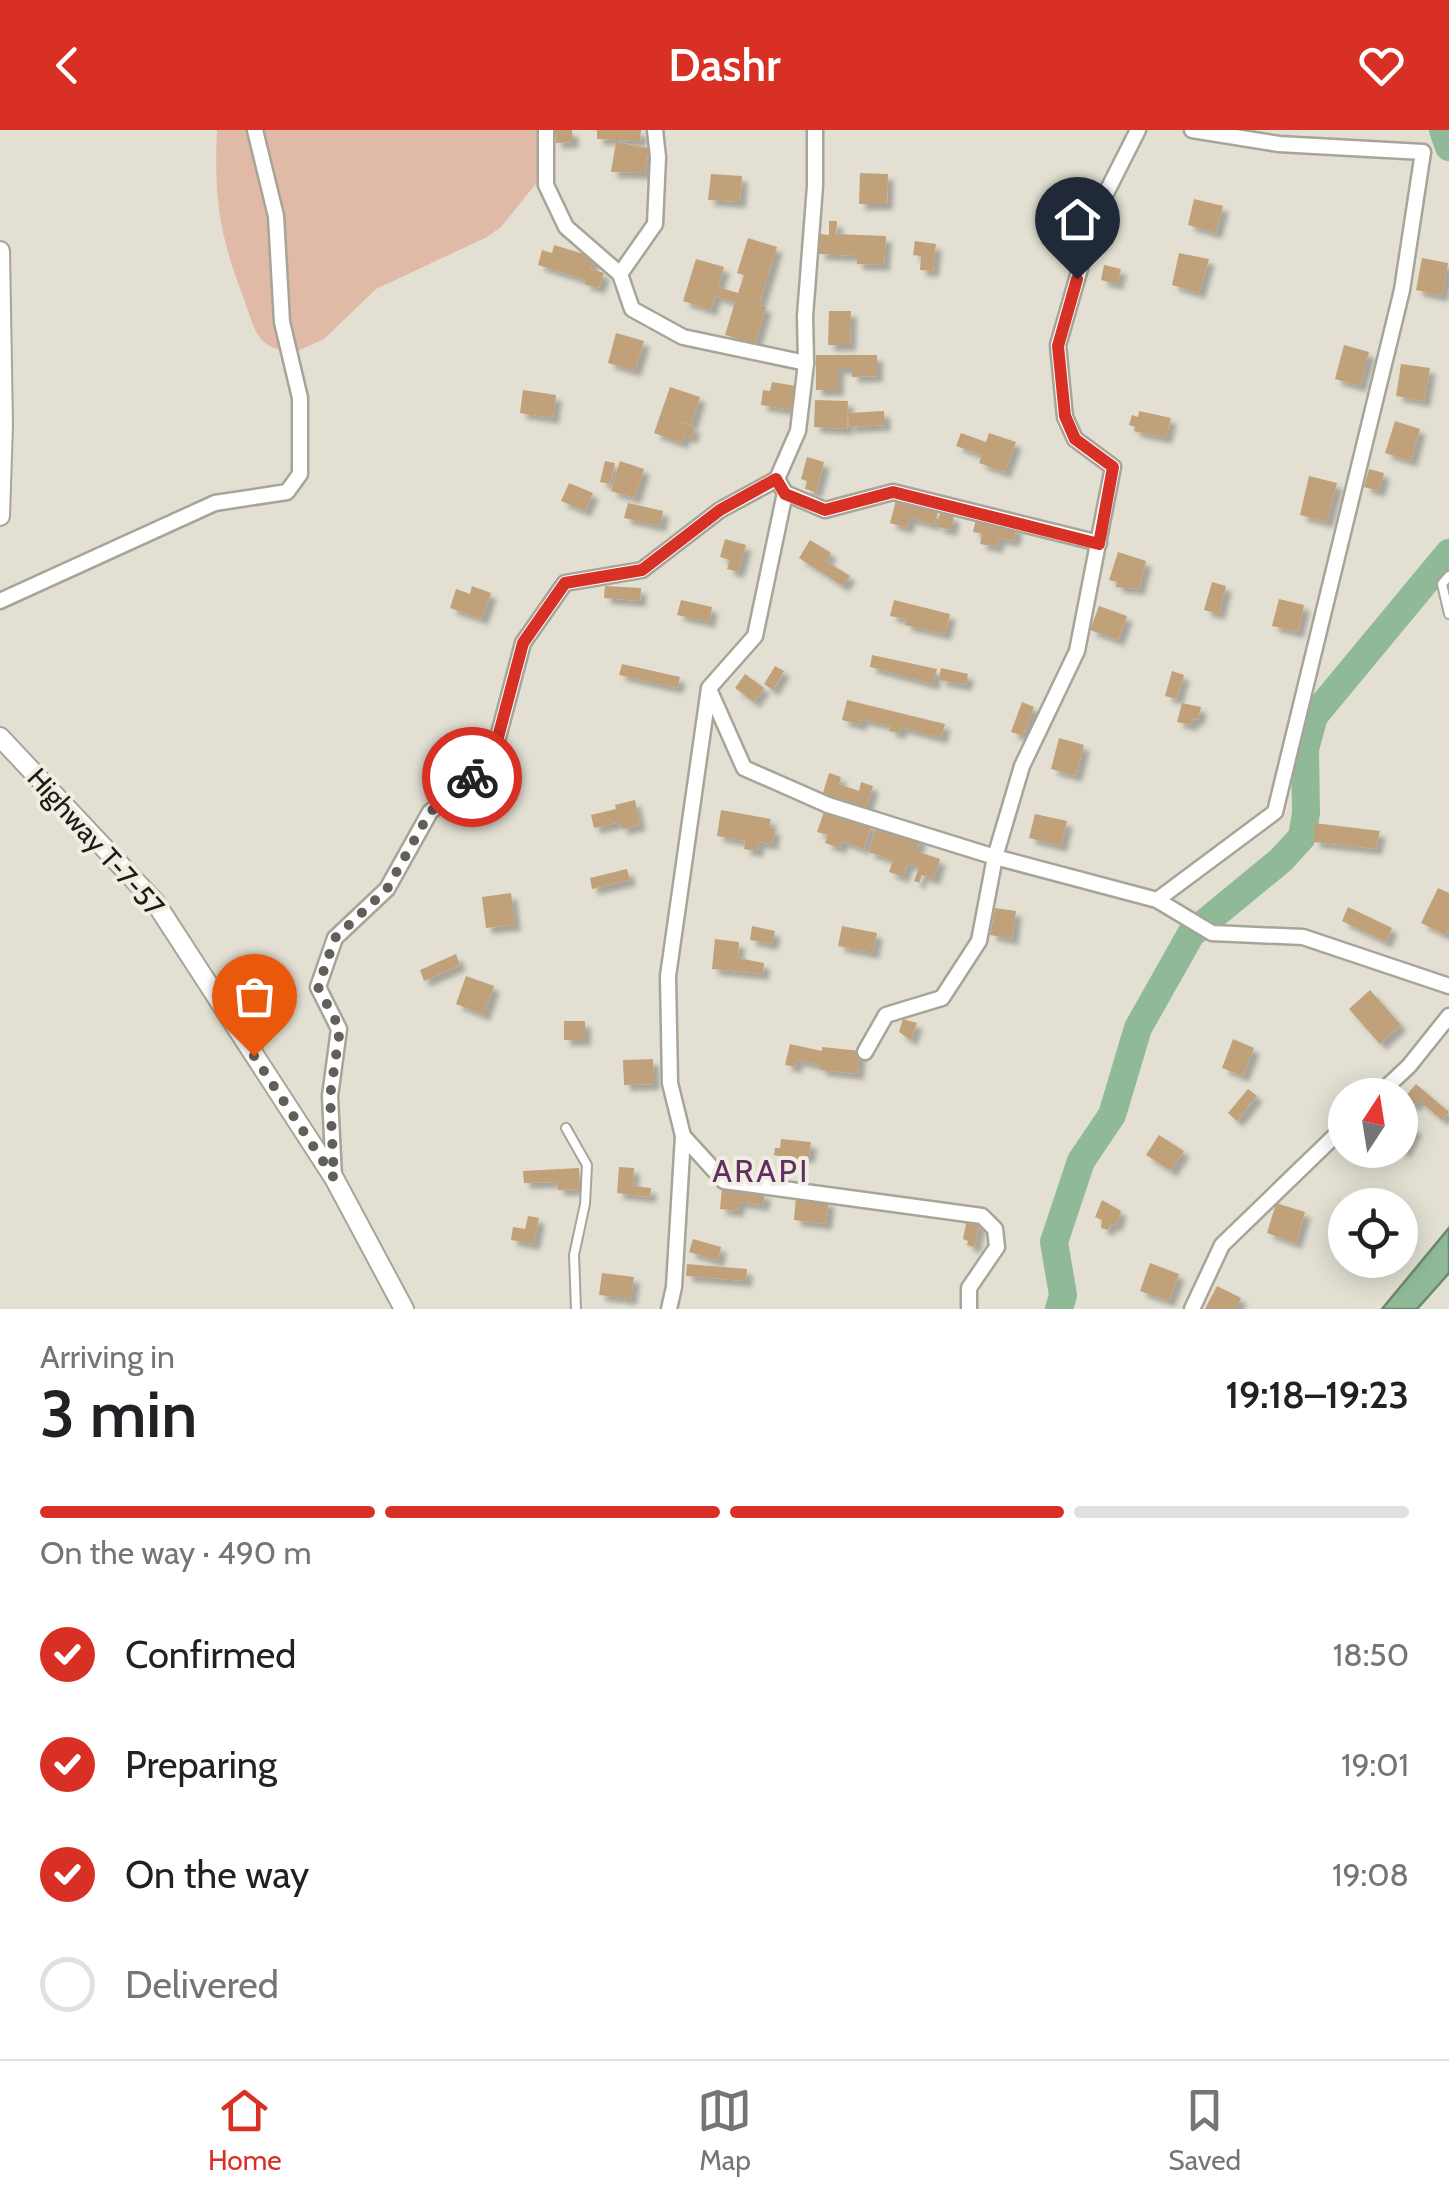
<!DOCTYPE html>
<html lang="en">
<head>
<meta charset="utf-8">
<style>
  body { margin:0; font-family:Cabin,sans-serif; background:#f6f6f6; color:#202124; height:100vh; display:flex; flex-direction:column; font-size:38px; white-space:nowrap }
  * { box-sizing:border-box; margin:0 }
  p { font-size:32px; color:#757577 }
  .icon { flex:none; width:55px; height:55px; fill:none; stroke:currentColor; stroke-width:2; stroke-linecap:round; stroke-linejoin:round }
  .map { position:relative; height:1179px; overflow:hidden }
  .sheet { display:flex; flex-direction:column; background:#fff; flex:1 }
  .sheet>* { flex:none }
  .needle { width:65px; rotate:12deg }
  .buttons { position:absolute; left:1328px; top:948px; display:grid; gap:20px }
  .buttons a { display:grid; place-items:center; width:90px; height:90px; border-radius:50%; background:#fff; box-shadow:0 5px 25px #0003; font-size:50px }
  .pin { position:absolute; display:grid; place-items:center; width:85px; height:85px; color:#fff; margin:-102px -42px; border-radius:50% 50% 50% 0; rotate:-45deg; box-shadow:0 0 10px #0007 }
  .pin .icon { rotate:45deg }
  .courier { position:absolute; display:grid; place-items:center; width:100px; height:100px; margin:-50px; border:8px solid #d93025; border-radius:50%; background:#fff; color:#222; box-shadow:0 2px 12px #0007 }
  .head em { font-style:normal; font-weight:600 }
  .head div { display:flex; flex-direction:column-reverse }
  .head { display:flex; align-items:center; justify-content:space-between; height:170px; padding:0 40px }
  h1 { font-size:65px; font-weight:600; line-height:75px }
  .bar { display:grid; grid-template-columns:repeat(4,1fr); gap:15px 10px; align-content:center; height:120px; padding:0 40px }
  .bar i { height:12px; border-radius:8px; background:#e0e0e0 }
  .bar .on { background:#d93025 }
  .bar p { grid-column:span 4 }
  ol { padding:0 40px; list-style:none }
  li { display:flex; align-items:center; gap:30px; height:110px }
  li p { margin-inline-start:auto }
  li .icon { padding:10px; border-radius:50%; background:#d93025; color:#fff; stroke-width:4 }
  li:last-child { color:#757577 }
  li i { width:55px; height:55px; border:5px solid #e0e0e0; border-radius:50% }
  header { display:flex; justify-content:space-between; align-items:center; height:130px; padding:0 40px; background:#d93025; color:#fff; font-size:45px; font-weight:600 }
  .tab-bar { display:flex; justify-content:space-around; align-items:center; height:140px; border-top:2px solid #e0e0e0; background:#fff; font-size:28px; color:#757577 }
  .tab-bar a { display:grid; justify-items:center; gap:5px }
  .tab-bar .on { color:#d93025 }
  .map>svg:first-child { display:block }
  .green { fill:#e0b9a7 }
  .water { fill:#8fb997; stroke:#6c8970; stroke-width:2.5 }
  .lines { fill:none; stroke-linecap:round; stroke-linejoin:round }
  .river { stroke:#8fb997; stroke-width:28 }
  .building { fill:#c1a17a; filter:url(#shadow) }
  .service-casing { stroke:#a7a498; stroke-width:12 }
  .minor-casing { stroke:#a7a498; stroke-width:19 }
  .tertiary-casing { stroke:#a7a498; stroke-width:22 }
  .service { stroke:#fff; stroke-width:8 }
  .minor { stroke:#fff; stroke-width:14 }
  .tertiary { stroke:#fff; stroke-width:18 }
  .done { stroke:#615f58; stroke-width:10; stroke-dasharray:0 18 }
  .route { stroke:#d93025; stroke-width:12 }
  .labels { text-anchor:middle; stroke-width:8; stroke-linejoin:round; paint-order:stroke }
  .street-label { font-size:28px; fill:#1b1a16; stroke:#f0eee0 }
  .quarter-label { font-size:32px; letter-spacing:2.5px; fill:#612f60; stroke:#f0eee0 }
</style>
</head>
<body>
<header><svg class="icon" aria-label="back" viewBox="0 0 24 24"><path d="M15 5l-7 7 7 7"/></svg>Dashr<svg class="icon" aria-label="heart" viewBox="0 0 24 24"><path d="M12 20l-8-8c-3-5 5-10 8-4 3-6 11-1 8 4z"/></svg></header>
<div class="map">
<svg width="1449" height="1179" viewBox="0 0 1449 1179">
  <defs>
    <filter id="shadow"><feDropShadow dx="6" dy="6" stdDeviation="2.5" flood-color="#0004"/></filter>
  </defs>
  <rect width="100%" height="100%" fill="#e3e0d3"/>
  <path class="green" d="M217,0h328l-6,50 -38,47 -14,10 -111,52 -52,50 -33,15c-8,-3 -21,-6 -28,-13 -10,-10 -14,-29 -19,-42 -25,-64 -30,-102 -27,-169z"/>
  <path class="water" d="M1449,1098v45l-32,36h-35z"/>
  <g class="lines">
    <g class="river">
      <path d="M1443,0l6,17"/>
      <path d="M1059,1179l4,-14 -9,-53 27,-81 31,-46 26,-87 53,-94 90,-74 21,-23 4,-24 -1,-64 9,-33 135,-163"/>
    </g>
  </g>
  <g class="building">
    <path d="M555,0h17l1,12 -17,1z"/>
    <path d="M597,0h44l-1,11 -43,-2z"/>
    <path d="M616,12l33,6 -4,25 -34,-1z"/>
    <path d="M860,43l28,1 -1,30h-28z"/>
    <path d="M711,44l31,2 -2,26 -32,-2z"/>
    <path d="M1194,69l29,7 -7,27 -28,-8z"/>
    <path d="M829,91h8l-1,13 50,2 -2,29 -27,-1v-8l-38,-2 1,-20 9,1z"/>
    <path d="M748,108l29,9 -18,58 7,2 -11,37 -30,-9 10,-33 -20,-6 -4,14 -28,-9 13,-42 28,8 -6,20 20,6 6,-18 -7,-2z"/>
    <path d="M915,111l21,3 -3,27 -13,-1 1,-14 -8,-1z"/>
    <path d="M554,115l40,12 -3,12 13,4 -5,15 -15,-4 2,-4 -48,-15 4,-15 10,3z"/>
    <path d="M1179,123l30,6 -10,34 -27,-8z"/>
    <path d="M1422,128l26,5 -6,33 -26,-6z"/>
    <path d="M1104,135l17,4 -4,15 -16,-4z"/>
    <path d="M829,181h22l-1,34h-22z"/>
    <path d="M616,203l28,8 -9,30 -27,-8z"/>
    <path d="M1344,215l25,7 -9,34 -25,-7z"/>
    <path d="M816,225h61v21l-25,1v-9h-14v22h-22z"/>
    <path d="M1401,234l29,4 -6,33 -28,-5z"/>
    <path d="M772,252l24,4 -4,24 -31,-5 2,-15 7,1z"/>
    <path d="M670,257l30,10 -9,28 -15,-5 19,8 -4,10 -7,-2 -2,7 -28,-10z"/>
    <path d="M523,260l33,5 -3,23 -33,-5z"/>
    <path d="M815,270l33,1 -1,28 -33,-2z"/>
    <path d="M884,281l1,14 -36,2 -1,-14z"/>
    <path d="M1139,281l32,7 -5,20 -32,-7 1,-4 -6,-2 3,-10 6,2z"/>
    <path d="M1395,291l25,8 -9,32 -26,-8z"/>
    <path d="M961,303l25,9 3,-9 27,9 -11,30 -26,-9 3,-8 -26,-9z"/>
    <path d="M807,327l17,5 -8,30 -11,-3 2,-8 -6,-2z"/>
    <path d="M605,331l10,2 -5,21 -10,-2z"/>
    <path d="M620,331l24,8 -9,29 -24,-7z"/>
    <path d="M1369,339l15,4 -5,18 -15,-4z"/>
    <path d="M1309,346l28,7 -10,39 -27,-7z"/>
    <path d="M569,353l24,10 -8,18 -24,-10z"/>
    <path d="M896,370l42,12 -4,13 -24,-7 -3,10 -17,-5z"/>
    <path d="M628,373l35,8 -3,15 -36,-8z"/>
    <path d="M940,383l14,3 -3,14 -14,-3z"/>
    <path d="M976,389l41,8 -3,14 -15,-3 -2,9 -17,-3 2,-10 -9,-2z"/>
    <path d="M725,409l21,6 -8,27 -11,-3 3,-9 -10,-3z"/>
    <path d="M810,410l21,13 -5,8 24,15 -7,10 -44,-28z"/>
    <path d="M1118,422l28,9 -7,28 -23,-2 1,-5 -8,-2z"/>
    <path d="M1212,452l14,4 -7,28 -15,-4z"/>
    <path d="M472,456l19,7 -9,26 -32,-11 6,-19 14,5z"/>
    <path d="M605,456l36,2 -1,13 -36,-3z"/>
    <path d="M1279,469l25,6 -6,27 -26,-6z"/>
    <path d="M681,470l31,7 -3,15 -32,-7z"/>
    <path d="M894,470l56,14 -5,20 -40,-9 1,-6 -16,-3z"/>
    <path d="M1099,476l28,10 -9,24 -28,-10z"/>
    <path d="M872,525l65,14 -4,15 -63,-17z"/>
    <path d="M622,534l58,13 -3,11 -58,-13z"/>
    <path d="M775,536l9,5 -11,19 -9,-6z"/>
    <path d="M941,538l27,6 -2,11 -27,-5z"/>
    <path d="M1172,541l12,4 -7,24 -12,-3z"/>
    <path d="M745,544l19,14 -10,14 -19,-14z"/>
    <path d="M847,570l98,24 -4,14 -40,-11 -1,6 -11,-2 2,-5 -29,-7 -2,6 -18,-5z"/>
    <path d="M1022,572l12,5 -11,29 -12,-4z"/>
    <path d="M1182,573l19,4 -3,13 -5,-1 -2,6 -14,-3z"/>
    <path d="M1059,608l25,7 -8,31 -25,-7z"/>
    <path d="M829,643l12,4 -2,7 20,7 2,-9 12,4 -7,23 -44,-13z"/>
    <path d="M635,670l5,25 -18,4 -2,-7 -26,6 -3,-13 25,-6 -1,-4z"/>
    <path d="M825,679l47,15 -8,25 -22,-8 -2,7 -15,-5 3,-8 -11,-3z"/>
    <path d="M721,680l50,9 -2,9 6,1 -3,15 -13,-2 -2,9 -13,-2 1,-8 -28,-5z"/>
    <path d="M1035,684l32,7 -6,25 -32,-8z"/>
    <path d="M1314,693l66,8 -4,18 -62,-7z"/>
    <path d="M877,694l44,14 -5,13 24,8 -6,20 -12,-4 -3,8 -5,-2 5,-14 -11,-4 -5,14 -14,-5 4,-12 -25,-8z"/>
    <path d="M627,739l3,11 -38,9 -2,-11z"/>
    <path d="M1438,758l11,5v35l-3,7 -25,-12z"/>
    <path d="M511,763l4,32 -29,3 -4,-31z"/>
    <path d="M1348,777l44,21 -6,14 -44,-21z"/>
    <path d="M995,778l21,3 -4,28 -22,-4z"/>
    <path d="M752,796l23,5 -3,13 -22,-4z"/>
    <path d="M842,796l35,7 -4,20 -35,-7z"/>
    <path d="M715,809l24,3 -1,16 26,5 -1,11 -51,-5z"/>
    <path d="M456,824l4,11 -36,16 -4,-11z"/>
    <path d="M466,846l28,10 -10,29 -28,-11z"/>
    <path d="M1370,860l31,35 -21,19 -31,-35z"/>
    <path d="M903,889l14,4 -6,17 -12,-8z"/>
    <rect x="564" y="891" width="21" height="19"/>
    <path d="M1233,909l21,9 -11,28 -21,-8z"/>
    <path d="M790,914l32,7v-4l38,4 -2,23 -38,-4v-5l-23,-5 -1,7 -11,-2z"/>
    <path d="M653,929l1,25 -30,1 -1,-25z"/>
    <path d="M1416,954l33,28 -7,8 -24,-20 -5,6 -9,-8z"/>
    <path d="M1248,959l9,7 -20,25 -9,-8z"/>
    <path d="M1400,991l16,8 -12,23 -4,-2z"/>
    <path d="M1159,1005l25,16 -13,20 -25,-16z"/>
    <path d="M781,1009l30,3 -2,15 -10,-1 -1,8 -19,-2v-6l-5,-1 1,-7h5z"/>
    <path d="M619,1037l15,1 -1,18 18,2 -1,9 -33,-4z"/>
    <path d="M579,1038l1,21 -22,1 -1,-8 -33,1 -1,-12z"/>
    <path d="M722,1058l43,5 -2,12 -24,-3 -1,9 -18,-2z"/>
    <path d="M796,1067l33,4 -3,23 -32,-4z"/>
    <path d="M1102,1070l19,11 -5,15 -5,-2 -3,6 -7,-2 1,-8 -7,-3z"/>
    <path d="M1276,1073l29,9 -9,31 -29,-10z"/>
    <path d="M528,1086l11,2 -5,26 -23,-4 2,-13 12,2z"/>
    <path d="M967,1089l13,2 -5,26 -8,-2 1,-4 -5,-2z"/>
    <path d="M693,1109l28,8 -3,14 -29,-9z"/>
    <path d="M1150,1133l29,11 -10,27 -29,-10z"/>
    <path d="M687,1134l60,5 -1,12 -60,-5z"/>
    <path d="M602,1143l32,4 -3,22 -32,-4z"/>
    <path d="M1217,1156l24,12 -5,11h-31z"/>
  </g>
  <g class="lines">
    <defs>
      <g id="service">
        <path d="M1449,446l-7,8 7,30"/>
        <path d="M566,998l21,37 -2,39 -11,51 2,54"/>
      </g>
      <g id="minor">
        <path d="M546,0v55l20,42 54,47"/>
        <path d="M655,0l3,27 -3,67 -35,50 12,35 51,28 123,26"/>
        <path d="M785,363l40,17 68,-18 206,51"/>
        <path d="M0,471l215,-98 72,-11 13,-18v-76l-18,-76 -6,-106 -21,-86"/>
        <path d="M709,559l35,79 84,37 167,52 162,43 55,33 91,4 146,49"/>
        <path d="M1157,770l118,-88 127,-522 21,-138 -144,-8 -87,-14"/>
        <path d="M865,922l21,-37 56,-17 37,-57 16,-84 27,-91 55,-115 36,-184 -38,-28 -10,-22 -7,-72 38,-132 42,-83"/>
        <path d="M1378,965l31,-29 40,-50"/>
        <path d="M683,1006l41,45 258,35 13,13 2,18 -28,41v21"/>
        <path d="M334,1048l-4,-82 9,-67 -21,-42 17,-49 52,-49 43,-77 62,-52 31,-117 42,-60 77,-13 78,-60 57,-31"/>
        <path d="M669,1179l5,-22 9,-151 -13,-53 -2,-107 41,-288 46,-52 30,-143 -8,-14 21,-48 8,-68 -1,-47 10,-130v-56"/>
        <path d="M1192,1179l30,-64 123,-119"/>
      </g>
      <g id="tertiary">
        <path d="M0,121l3,174 -3,91"/>
        <path d="M0,607l155,165 179,276 70,131"/>
      </g>
    </defs>
    <use href="#service" class="service-casing"/>
    <use href="#minor" class="minor-casing"/>
    <use href="#tertiary" class="tertiary-casing"/>
    <use href="#service" class="service"/>
    <use href="#minor" class="minor"/>
    <use href="#tertiary" class="tertiary"/>
  </g>
  <g class="lines">
    <path class="done" d="M254,926l80,122 -4,-82 10,-67 -22,-42 17,-49 52,-49 43,-77 42,-35"/>
    <path class="route" d="M472,647l20,-17 31,-117 42,-60 77,-13 78,-60 56,-31 9,15 40,16 68,-18 206,52 14,-77 -38,-28 -10,-23 -7,-70 19,-67"/>
  </g>
  <g class="labels">
    <g class="street-label">
      <text transform="translate(96 712) rotate(48)" y="10">Highway T-7-57</text>
    </g>
    <g class="quarter-label">
      <text x="761" y="1052">ARAPI</text>
    </g>
  </g>
</svg>
<div class="buttons">
<a><svg class="needle" viewBox="-14 -14 28 28"><path d="M0-13l5 13h-10z" fill="#e53935"/><path d="M0 13l5-13h-10z" fill="#757577"/></svg></a>
<a><svg class="icon" aria-label="locate" viewBox="0 0 24 24"><circle cx="12" cy="12" r="6"/><path d="M12 2v4M12 18v4M2 12h4M18 12h4"/></svg></a>
</div>
<div class="pin" style="left:254px;top:926px;background:#ea580c"><svg class="icon" aria-label="bag" viewBox="0 0 24 24"><path d="M5 8h14l-1 12H6zM9 8a3 3 0 0 1 6 0"/></svg></div>
<div class="pin" style="left:1077px;top:149px;background:#1f2937"><svg class="icon" aria-label="home" viewBox="0 0 24 24"><path d="M3 11l9-7 9 7M6 9v11h12V9"/></svg></div>
<div class="courier" style="left:472px;top:647px"><svg class="icon" aria-label="bike" viewBox="0 0 24 24"><circle cx="6" cy="16" r="4"/><circle cx="18" cy="16" r="4"/><path d="M6 16l4-8h5l3 8M10 8l3 8H6M13 5h3"/></svg></div>
</div>
<section class="sheet">
<div class="head"><div><h1>3 min</h1><p>Arriving in</p></div><em>19:18–19:23</em></div>
<div class="bar"><i class="on"></i><i class="on"></i><i class="on"></i><i></i><p>On the way · 490 m</p></div>
<ol>
<li><svg class="icon" aria-label="check" viewBox="0 0 24 24"><path d="M5 12l5 5 9-10"/></svg>Confirmed<p>18:50</p></li>
<li><svg class="icon" aria-label="check" viewBox="0 0 24 24"><path d="M5 12l5 5 9-10"/></svg>Preparing<p>19:01</p></li>
<li><svg class="icon" aria-label="check" viewBox="0 0 24 24"><path d="M5 12l5 5 9-10"/></svg>On the way<p>19:08</p></li>
<li><i></i>Delivered</li>
</ol>
</section>
<nav class="tab-bar">
<a class="on"><svg class="icon" aria-label="home" viewBox="0 0 24 24"><path d="M3 11l9-7 9 7M6 9v11h12V9"/></svg>Home</a>
<a><svg class="icon" aria-label="map" viewBox="0 0 24 24"><path d="M3 6l6-2 6 2 6-2v14l-6 2-6-2-6 2zM9 4v14M15 6v14"/></svg>Map</a>
<a><svg class="icon" aria-label="saved" viewBox="0 0 24 24"><path d="M7 4h10v16l-5-4-5 4z"/></svg>Saved</a>
</nav>
</body>
</html>
